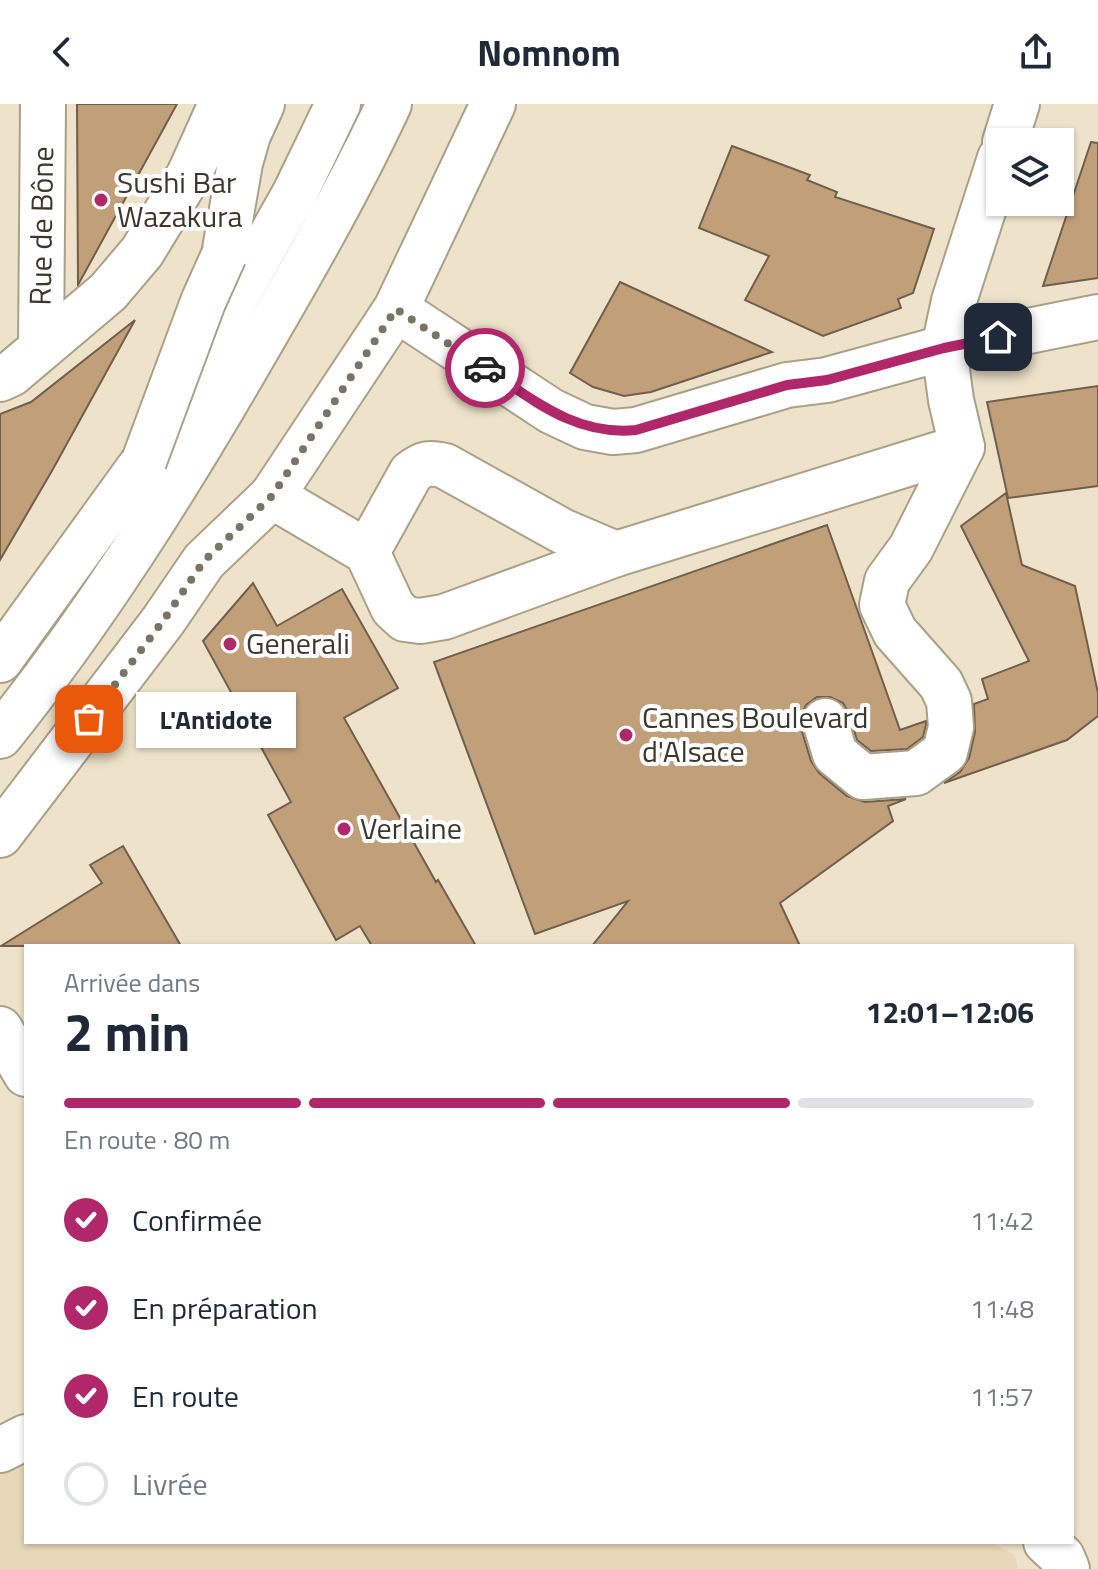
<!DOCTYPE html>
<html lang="fr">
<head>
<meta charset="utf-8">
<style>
  body { margin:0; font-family:"Titillium Web",sans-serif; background:#f6f6f7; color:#1f2937; height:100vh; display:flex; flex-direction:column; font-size:30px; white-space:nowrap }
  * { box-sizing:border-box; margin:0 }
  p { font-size:26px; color:#747a83 }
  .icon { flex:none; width:44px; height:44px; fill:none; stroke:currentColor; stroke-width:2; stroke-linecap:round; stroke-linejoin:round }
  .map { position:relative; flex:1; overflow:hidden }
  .side { position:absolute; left:24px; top:840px; width:1050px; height:600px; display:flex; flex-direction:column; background:#fff; border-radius:0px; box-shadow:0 2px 6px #0004 }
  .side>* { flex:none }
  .controls { position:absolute; left:986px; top:24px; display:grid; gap:16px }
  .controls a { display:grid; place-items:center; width:88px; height:88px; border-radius:0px; background:#fff; box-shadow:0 2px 6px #0004; font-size:40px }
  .pin { position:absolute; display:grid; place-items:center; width:68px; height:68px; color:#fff; margin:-34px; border-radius:16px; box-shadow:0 4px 12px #0006 }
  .courier { position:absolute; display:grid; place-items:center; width:80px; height:80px; margin:-40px; border:6px solid #b1286a; border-radius:50%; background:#fff; color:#222; box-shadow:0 2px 10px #0007 }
  .bubble { position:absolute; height:56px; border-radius:0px; background:#fff; box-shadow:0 2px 6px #0004; font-size:26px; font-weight:700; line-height:56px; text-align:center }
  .overview em { font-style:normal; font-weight:700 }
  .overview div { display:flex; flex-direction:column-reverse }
  .overview { display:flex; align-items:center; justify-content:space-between; height:136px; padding:0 40px }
  h1 { font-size:52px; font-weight:700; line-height:60px }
  .bar { display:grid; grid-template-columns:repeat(4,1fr); gap:12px 8px; align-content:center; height:96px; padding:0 40px }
  .bar i { height:10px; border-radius:6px; background:#e0e1e3 }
  .bar .current { background:#b1286a }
  .bar p { grid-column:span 4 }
  ol { padding:0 40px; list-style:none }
  li { display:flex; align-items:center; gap:24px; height:88px }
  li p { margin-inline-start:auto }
  li .icon { padding:8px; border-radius:50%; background:#b1286a; color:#fff; stroke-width:4 }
  li:last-child { color:#747a83 }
  li i { width:44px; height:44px; border:4px solid #e0e1e3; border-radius:50% }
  header { display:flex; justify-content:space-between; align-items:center; height:104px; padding:0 40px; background:#fff; font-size:36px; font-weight:700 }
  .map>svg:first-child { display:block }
  .built { fill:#e6d8b8 }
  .building { fill:#c19f79; stroke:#705f4d; stroke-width:2 }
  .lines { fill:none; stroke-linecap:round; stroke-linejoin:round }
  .minor-casing { stroke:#aaa088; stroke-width:48 }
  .highway-casing { stroke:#aaa088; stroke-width:48 }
  .minor { stroke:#fff; stroke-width:44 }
  .highway { stroke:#fff; stroke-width:44 }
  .minor-bridge-casing { stroke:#aaa088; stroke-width:48; stroke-linecap:butt }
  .minor-bridge { stroke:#fff; stroke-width:44 }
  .done { stroke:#7a7465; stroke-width:8; stroke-dasharray:0 14.4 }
  .route { stroke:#b1286a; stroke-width:10 }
  .poi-dot { fill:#b1286a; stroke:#fff; stroke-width:3 }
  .labels { text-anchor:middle; stroke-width:8; stroke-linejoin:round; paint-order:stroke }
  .poi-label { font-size:30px; fill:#3c382e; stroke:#fff; text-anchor:start }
  .street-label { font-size:30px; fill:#3c382e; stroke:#fff }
</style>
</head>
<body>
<header><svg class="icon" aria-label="back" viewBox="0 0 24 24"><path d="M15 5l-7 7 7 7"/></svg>Nomnom<svg class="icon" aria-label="share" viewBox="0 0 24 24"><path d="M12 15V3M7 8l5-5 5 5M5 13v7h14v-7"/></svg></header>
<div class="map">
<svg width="1098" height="1465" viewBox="0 0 1098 1465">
  <rect width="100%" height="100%" fill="#eee3ca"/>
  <path class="built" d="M26,1354v84h964l25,13 3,14h-1018v-99z"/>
  <g class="building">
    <path d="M77,0h100l-99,181z"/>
    <path d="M1091,38l7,1v135l-55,8z"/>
    <path d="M732,42l78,29 -3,5 30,12 -2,5 99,32 -21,64 -15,6 3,9 -78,28 -78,-36 24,-44 -70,-28z"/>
    <path d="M620,178l152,70 -121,40 -27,4 -31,-9 -23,-14z"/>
    <path d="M135,216l-82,149 -53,91v-146l31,-12z"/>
    <path d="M1098,282v100l-90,12 -21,-96z"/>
    <path d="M1006,389l16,72 53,21 23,107v23l-31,24 -123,43 16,-11 9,-14 6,-26 -1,-28 14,-5 -6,-20 47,-18 -68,-135z"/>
    <path d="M827,421l73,205 26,-9v4l-3,12 -16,12 -36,2 -14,-11 -8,-26 -6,-11 -13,-6h-13l-11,8 -5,11v12l10,33 8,12 28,23 18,6 41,-3 -18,7 5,15 -113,82 20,43h-208l36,-45 -93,33 -101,-272z"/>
    <path d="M253,479l24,43 65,-37 56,99 -54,30 92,164 2,-2 38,66h-104l-12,-20 -24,14 -68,-125 23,-13 -88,-161z"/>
    <path d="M123,742l58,100h-180l101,-63 -12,-18z"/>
  </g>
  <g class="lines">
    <defs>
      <g id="minor">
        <path d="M1005,38l12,-38"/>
        <path d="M224,151l16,-92 8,-28 14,-31"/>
        <path d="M396,205l155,102 34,16 28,5 23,-2 151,-45 40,-5 117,-32 154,-31"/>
        <path d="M41,244l2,-244"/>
        <path d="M0,275l11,-5 97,-82 34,-40 47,-77 32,-71"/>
        <path d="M272,392l95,56 26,56 12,11 15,2 24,-4 172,-63 346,-107"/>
        <path d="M367,448l44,-79c12,-10 19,-11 34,-7l117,65 54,23"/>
        <path d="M825,617l10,33 28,23 53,-4 29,-21 6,-25 -2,-26 -8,-17 -46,-52 -13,-27 5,-24 24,-33 51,-101 -11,-47 -7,-52 10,-47 46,-143"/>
        <path d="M0,731l163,-214 41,-60 68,-65 124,-187 97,-205"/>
        <path d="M0,925l26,45"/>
        <path d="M0,1346l26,-13"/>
        <path d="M1046,1438l16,15 5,12"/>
      </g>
      <g id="highway">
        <path d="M0,556l144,-199 151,-268 43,-89"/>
        <path d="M0,632c93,-116 172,-241 247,-370 50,-86 100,-172 142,-262"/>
      </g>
    </defs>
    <use href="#minor" class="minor-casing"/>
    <use href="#highway" class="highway-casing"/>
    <use href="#minor" class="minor"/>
    <use href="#highway" class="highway"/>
    <defs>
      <path id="minor-bridge" d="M144,357l59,-159 21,-47"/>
    </defs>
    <use href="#minor-bridge" class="minor-bridge-casing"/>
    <use href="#minor-bridge" class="minor-bridge"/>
  </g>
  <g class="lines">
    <path class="done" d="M89,615l74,-98 41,-60 68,-65 124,-187 89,59"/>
    <path class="route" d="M485,264c49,32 90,68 151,62l151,-45 40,-5 117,-32 54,-11"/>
  </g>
  <g class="poi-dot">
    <circle cx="101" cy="96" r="8"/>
    <circle cx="230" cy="540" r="8"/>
    <circle cx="626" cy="631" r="8"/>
    <circle cx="344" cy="725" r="8"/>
  </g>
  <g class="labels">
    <g class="poi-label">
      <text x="117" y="89">Sushi Bar<tspan x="117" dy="34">Wazakura</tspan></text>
      <text x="246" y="550">Generali</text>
      <text x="642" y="624">Cannes Boulevard<tspan x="642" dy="34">d'Alsace</tspan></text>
      <text x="360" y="735">Verlaine</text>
    </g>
    <g class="street-label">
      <text transform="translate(42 122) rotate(-89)" y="10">Rue de Bône</text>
    </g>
  </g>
</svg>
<div class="controls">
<a><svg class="icon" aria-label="layers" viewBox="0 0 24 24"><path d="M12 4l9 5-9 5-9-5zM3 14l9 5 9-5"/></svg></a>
</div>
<div class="pin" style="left:89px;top:615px;background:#ea580c"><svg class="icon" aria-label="bag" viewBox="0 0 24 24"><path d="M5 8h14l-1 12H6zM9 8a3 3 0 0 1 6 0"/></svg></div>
<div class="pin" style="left:998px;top:233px;background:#1f2937"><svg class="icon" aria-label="home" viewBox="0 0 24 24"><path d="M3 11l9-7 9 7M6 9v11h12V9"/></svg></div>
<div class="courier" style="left:485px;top:264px"><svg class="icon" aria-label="car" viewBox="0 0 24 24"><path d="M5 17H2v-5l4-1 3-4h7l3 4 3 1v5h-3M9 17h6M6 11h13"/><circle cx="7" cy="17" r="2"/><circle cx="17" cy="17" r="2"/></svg></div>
<div class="bubble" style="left:136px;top:588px;width:160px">L'Antidote</div>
<section class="side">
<div class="overview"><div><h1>2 min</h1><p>Arrivée dans</p></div><em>12:01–12:06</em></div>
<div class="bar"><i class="current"></i><i class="current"></i><i class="current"></i><i></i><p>En route · 80 m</p></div>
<ol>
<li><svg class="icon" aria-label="check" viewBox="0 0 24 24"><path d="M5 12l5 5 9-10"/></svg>Confirmée<p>11:42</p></li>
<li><svg class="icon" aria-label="check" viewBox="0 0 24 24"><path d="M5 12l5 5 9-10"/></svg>En préparation<p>11:48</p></li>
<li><svg class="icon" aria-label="check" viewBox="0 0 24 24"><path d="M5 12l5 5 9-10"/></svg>En route<p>11:57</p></li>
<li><i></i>Livrée</li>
</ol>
</section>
</div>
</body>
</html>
